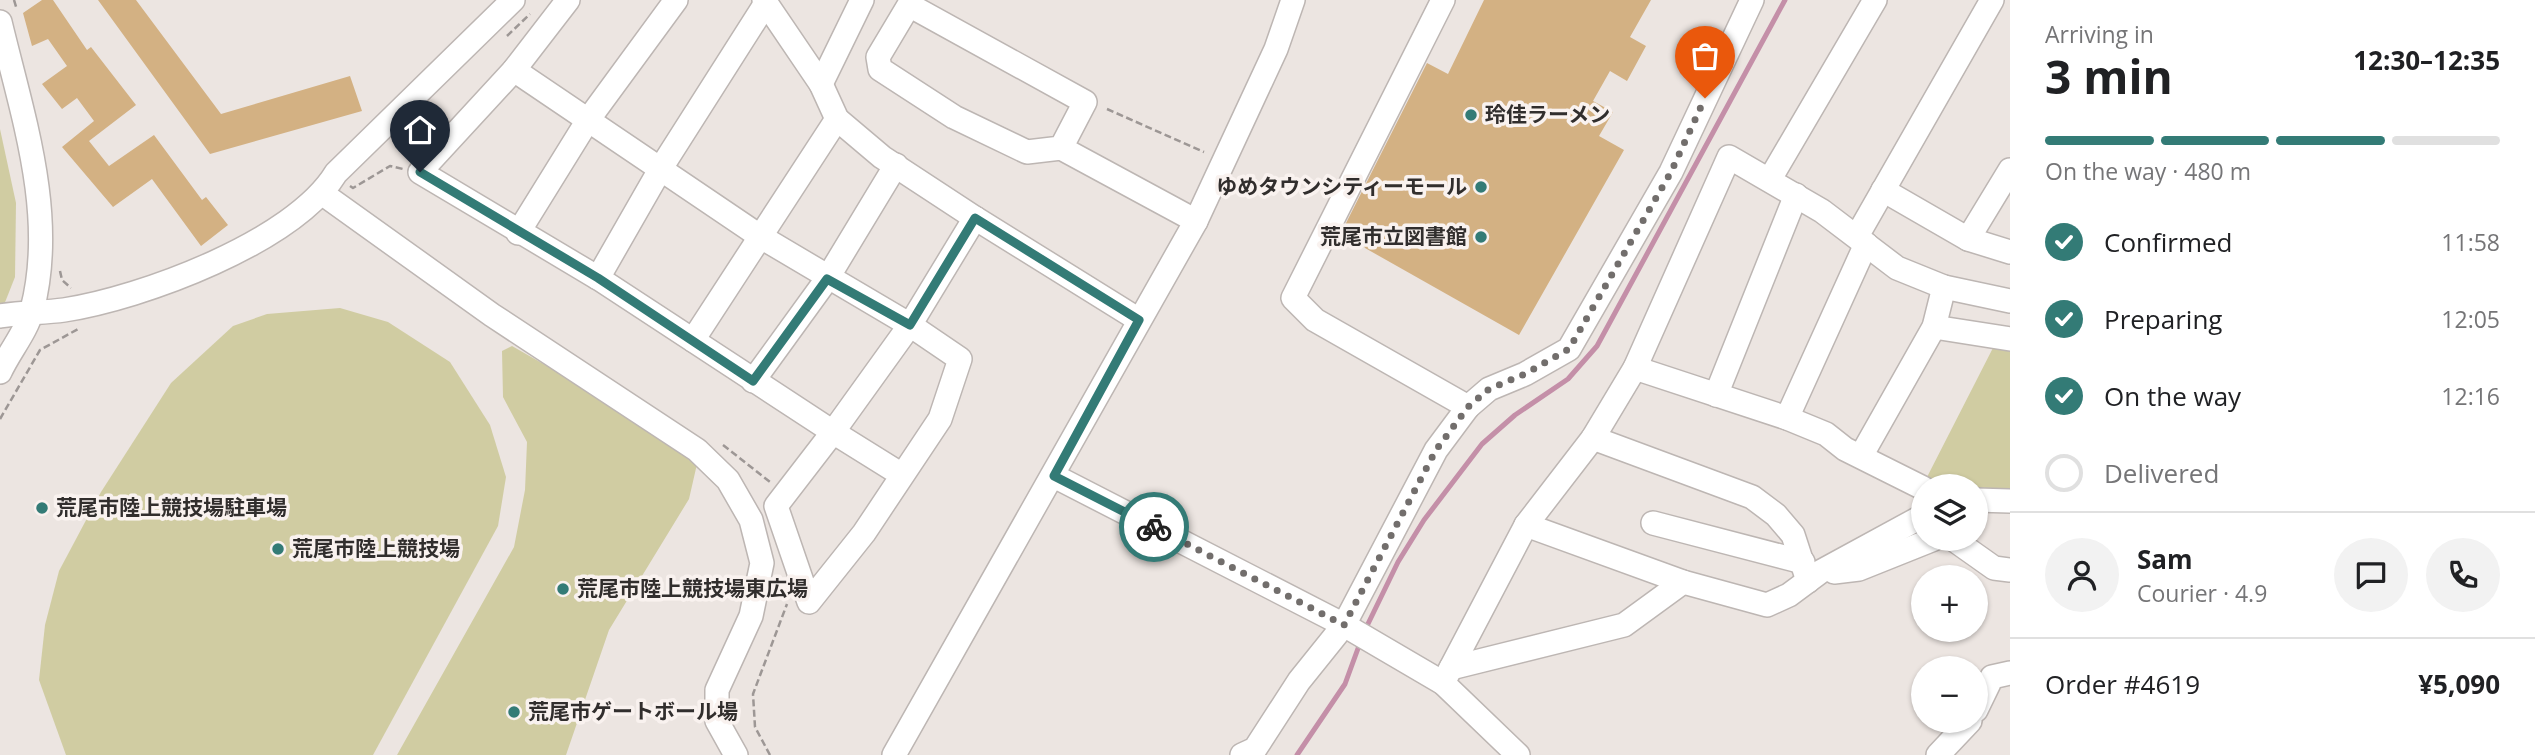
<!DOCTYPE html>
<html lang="en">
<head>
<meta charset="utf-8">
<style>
  body { margin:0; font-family:"Open Sans","Noto Sans JP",sans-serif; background:#f2f2f2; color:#202124; height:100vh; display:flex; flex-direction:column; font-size:26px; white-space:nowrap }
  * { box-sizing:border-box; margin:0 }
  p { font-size:23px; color:#757577 }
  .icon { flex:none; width:38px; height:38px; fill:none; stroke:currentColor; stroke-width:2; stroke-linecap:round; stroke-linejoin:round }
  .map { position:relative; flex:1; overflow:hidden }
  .panel { display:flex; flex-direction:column; background:#fff; width:525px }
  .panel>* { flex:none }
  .fabs { position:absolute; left:1911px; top:474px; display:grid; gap:14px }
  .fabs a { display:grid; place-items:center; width:77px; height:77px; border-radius:50%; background:#fff; box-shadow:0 2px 5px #0004; font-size:35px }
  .pin { position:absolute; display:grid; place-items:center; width:60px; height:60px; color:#fff; margin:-72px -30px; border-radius:50% 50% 50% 0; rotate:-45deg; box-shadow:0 0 7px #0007 }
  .pin .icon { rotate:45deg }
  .courier { position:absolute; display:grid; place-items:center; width:70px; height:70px; margin:-35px; border:5px solid #337b76; border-radius:50%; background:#fff; color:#222; box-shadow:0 2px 9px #0007 }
  .summary em { font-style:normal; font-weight:700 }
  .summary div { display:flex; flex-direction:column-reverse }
  .summary { display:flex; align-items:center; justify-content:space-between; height:119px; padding:0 35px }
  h1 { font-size:46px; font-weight:700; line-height:52px }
  .bar { display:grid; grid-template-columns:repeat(4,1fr); gap:10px 7px; align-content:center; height:84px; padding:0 35px }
  .bar i { height:9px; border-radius:5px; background:#e0e0e0 }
  .bar .selected { background:#337b76 }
  .bar p { grid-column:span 4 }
  .line { display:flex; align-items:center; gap:18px; padding:0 35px; border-top:2px solid #e0e0e0 }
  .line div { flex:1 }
  .round { display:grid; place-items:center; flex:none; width:74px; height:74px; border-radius:37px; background:#f2f2f2 }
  ol { padding:0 35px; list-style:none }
  li { display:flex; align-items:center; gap:21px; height:77px }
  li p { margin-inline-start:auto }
  li .icon { padding:7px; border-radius:50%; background:#337b76; color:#fff; stroke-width:4 }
  li:last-child { color:#757577 }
  li i { width:38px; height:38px; border:4px solid #e0e0e0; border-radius:50% }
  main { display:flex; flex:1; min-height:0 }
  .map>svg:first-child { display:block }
  .green { fill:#d0cca2 }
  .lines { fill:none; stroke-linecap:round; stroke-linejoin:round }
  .stream { stroke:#c48fa8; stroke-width:5 }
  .building { fill:#d3b183 }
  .minor-casing { stroke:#bdb6b3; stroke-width:26 }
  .path { stroke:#9d9795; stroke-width:2.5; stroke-dasharray:7 3.5; stroke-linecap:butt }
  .minor { stroke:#fff; stroke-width:23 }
  .done { stroke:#726e6c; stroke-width:7; stroke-dasharray:0 12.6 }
  .route { stroke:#337b76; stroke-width:9 }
  .poi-dot { fill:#337b76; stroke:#f9f2ef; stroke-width:2.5 }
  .labels { text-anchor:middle; stroke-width:7; stroke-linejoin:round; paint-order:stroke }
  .poi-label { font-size:21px; font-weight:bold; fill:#312e2d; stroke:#f9f2ef; text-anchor:start }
</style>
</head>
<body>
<main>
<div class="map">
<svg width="2010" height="755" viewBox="0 0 2010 755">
  <rect width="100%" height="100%" fill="#ece5e1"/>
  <g class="green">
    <path d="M0,129l16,74 -1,74 -15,38z"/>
    <path d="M340,308l48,14 62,40 40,63 16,52 -8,49 -125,229h-307l-27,-75 6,-55 14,-54 42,-79 70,-109 62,-57 34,-12z"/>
    <path d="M1996,342l14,2v152h-34v-10l-6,-5h-45z"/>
    <path d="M512,346l84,48 101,70 -8,35 -80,131 -43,125h-169l117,-208 11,-57 2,-48 -24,-45 -1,-46z"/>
  </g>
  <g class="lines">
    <g class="stream">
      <path d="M1365,630l33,-68 26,-42 58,-76 33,-29 53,-36 29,-33 188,-346"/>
      <path d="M1297,755l48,-71 15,-41"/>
    </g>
  </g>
  <g class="building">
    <path d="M42,0h11l34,50 4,-3 45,58 -47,36 20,25 45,-31 48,65 4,-3 22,28 -27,21 -49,-67 -39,28 -51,-60 32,-26 -17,-23 -15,11 -20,-25 25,-18 -19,-27 -16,7 -9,-33z"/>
    <path d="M98,0h38l85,114 129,-38 12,35 -152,43z"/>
    <path d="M1484,0h167l-21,37 16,9 -19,35 -17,-10 -17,30 20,11 -14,24 25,14 -105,185 -154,-87 -10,-16 -11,-5 83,-164 21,11z"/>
  </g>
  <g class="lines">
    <defs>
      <g id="minor">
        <path d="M568,0l-54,70 -94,102 178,106 235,154 77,-107 65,-107"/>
        <path d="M764,0l57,84 16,35 45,38 93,61 164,102"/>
        <path d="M1443,0l-150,298 22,22 153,87"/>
        <path d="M0,22c22,92 57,193 32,288 -5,21 -23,42 -32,62"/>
        <path d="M514,70l247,167 149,88 50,34 -20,60 -76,114 -55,69 -33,-96 57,-74 69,43"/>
        <path d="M821,84l41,-84"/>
        <path d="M1061,148l24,-46 -176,-97 -31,52 2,12 74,48 73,35 34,-4 135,73"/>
        <path d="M1770,179l105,-179"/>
        <path d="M1883,190l85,49 42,13"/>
        <path d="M323,194l169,121 205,135 31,30 23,40 11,43 -11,53 -34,74v31l19,34"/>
        <path d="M518,233l70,-113 88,-120"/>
        <path d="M1857,236l135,-236"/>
        <path d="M1968,239l42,-69"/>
        <path d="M598,278l63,-110 105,-165"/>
        <path d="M1944,287l66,14"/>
        <path d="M0,316c21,-4 43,-3 64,-6 78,-12 230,-68 272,-137l177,-173"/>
        <path d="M1934,327l76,12"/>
        <path d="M693,340l144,-221"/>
        <path d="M1635,368l152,50 39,16 19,15 78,39"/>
        <path d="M753,381l74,-102 69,-114"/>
        <path d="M1716,395l80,-200"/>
        <path d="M1787,418l79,-174"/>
        <path d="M1593,438l159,59 24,18 17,20 15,46"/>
        <path d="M1054,476l290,149 99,58 75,72"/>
        <path d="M1976,500l34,1"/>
        <path d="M1653,523l150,39"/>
        <path d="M1526,525l157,57 84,23 22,-10 31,-23 103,-56"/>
        <path d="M1953,539l41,29 16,2"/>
        <path d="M1834,572l25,-3 75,-30"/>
        <path d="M1451,668l173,-43 59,-43"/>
        <path d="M1443,683l83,-158 67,-87 42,-70 94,-211 93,54 75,57 47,19 -10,40 -73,129"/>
        <path d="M1976,710l16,-33 18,-4"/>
        <path d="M894,755l302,-534 80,-172 17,-49"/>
        <path d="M1242,755l13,-6 44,-68 45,-56 92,-175 32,-43 21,-18 36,-15 44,-25 102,-177 81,-172"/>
        <path d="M1938,755l32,-34"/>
      </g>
    </defs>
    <use href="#minor" class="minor-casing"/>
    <g class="path">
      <path d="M14,0l3,10"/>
      <path d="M507,36l23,-22"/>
      <path d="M1107,109l97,43"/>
      <path d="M350,186l3,2 37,-22 13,3"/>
      <path d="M60,271l2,9 9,8"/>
      <path d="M0,419l40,-69 40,-22"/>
      <path d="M723,445l47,37"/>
      <path d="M770,755l-15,-28 -2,-33 34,-90"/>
    </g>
    <use href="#minor" class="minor"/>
  </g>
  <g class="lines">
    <path class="done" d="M1154,527l190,98 92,-175 32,-43 21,-18 36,-15 44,-25 102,-177 34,-74"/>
    <path class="route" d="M420,172l178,106 155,103 74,-102 83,46 65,-107 164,102 -85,156 100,51"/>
  </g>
  <g class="poi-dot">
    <circle cx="1471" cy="115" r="7"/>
    <circle cx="1481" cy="187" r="7"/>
    <circle cx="1481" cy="237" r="7"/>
    <circle cx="42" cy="508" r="7"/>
    <circle cx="278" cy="549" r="7"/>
    <circle cx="563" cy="589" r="7"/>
    <circle cx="514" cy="712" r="7"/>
  </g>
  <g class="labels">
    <g class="poi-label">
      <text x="1485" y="122">玲佳ラーメン</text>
      <text x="1467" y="194" text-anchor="end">ゆめタウンシティーモール</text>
      <text x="1467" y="244" text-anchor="end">荒尾市立図書館</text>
      <text x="56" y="515">荒尾市陸上競技場駐車場</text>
      <text x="292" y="556">荒尾市陸上競技場</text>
      <text x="577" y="596">荒尾市陸上競技場東広場</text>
      <text x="528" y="719">荒尾市ゲートボール場</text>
    </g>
  </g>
</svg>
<div class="fabs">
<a><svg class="icon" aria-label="layers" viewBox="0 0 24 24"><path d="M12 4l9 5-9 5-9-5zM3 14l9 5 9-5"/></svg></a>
<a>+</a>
<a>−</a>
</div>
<div class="pin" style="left:1705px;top:98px;background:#ea580c"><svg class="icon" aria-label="bag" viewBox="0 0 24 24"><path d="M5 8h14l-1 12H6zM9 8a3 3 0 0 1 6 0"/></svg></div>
<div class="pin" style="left:420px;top:172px;background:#1f2937"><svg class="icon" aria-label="home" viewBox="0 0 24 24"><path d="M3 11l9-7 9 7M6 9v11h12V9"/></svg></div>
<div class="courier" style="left:1154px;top:527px"><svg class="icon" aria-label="bike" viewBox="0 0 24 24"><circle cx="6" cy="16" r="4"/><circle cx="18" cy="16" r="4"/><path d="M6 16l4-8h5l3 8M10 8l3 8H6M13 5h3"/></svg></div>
</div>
<section class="panel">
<div class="summary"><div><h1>3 min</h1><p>Arriving in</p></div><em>12:30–12:35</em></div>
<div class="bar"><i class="selected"></i><i class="selected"></i><i class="selected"></i><i></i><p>On the way · 480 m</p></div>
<ol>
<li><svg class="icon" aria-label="check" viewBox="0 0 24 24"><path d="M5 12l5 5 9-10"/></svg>Confirmed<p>11:58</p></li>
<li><svg class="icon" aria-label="check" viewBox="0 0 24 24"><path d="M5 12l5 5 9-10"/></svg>Preparing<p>12:05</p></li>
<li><svg class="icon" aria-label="check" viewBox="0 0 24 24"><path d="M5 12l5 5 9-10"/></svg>On the way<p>12:16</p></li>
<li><i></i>Delivered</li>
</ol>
<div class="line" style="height:126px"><a class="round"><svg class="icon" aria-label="person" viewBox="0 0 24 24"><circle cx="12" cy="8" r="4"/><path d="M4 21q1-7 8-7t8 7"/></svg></a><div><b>Sam</b><p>Courier · 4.9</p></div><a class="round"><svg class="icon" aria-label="chat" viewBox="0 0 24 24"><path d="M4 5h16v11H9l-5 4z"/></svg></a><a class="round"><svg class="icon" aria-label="phone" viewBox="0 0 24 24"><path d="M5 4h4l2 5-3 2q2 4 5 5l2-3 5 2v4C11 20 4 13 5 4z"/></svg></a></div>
<div class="line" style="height:91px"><div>Order #4619</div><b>¥5,090</b></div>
</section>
</main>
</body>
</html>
